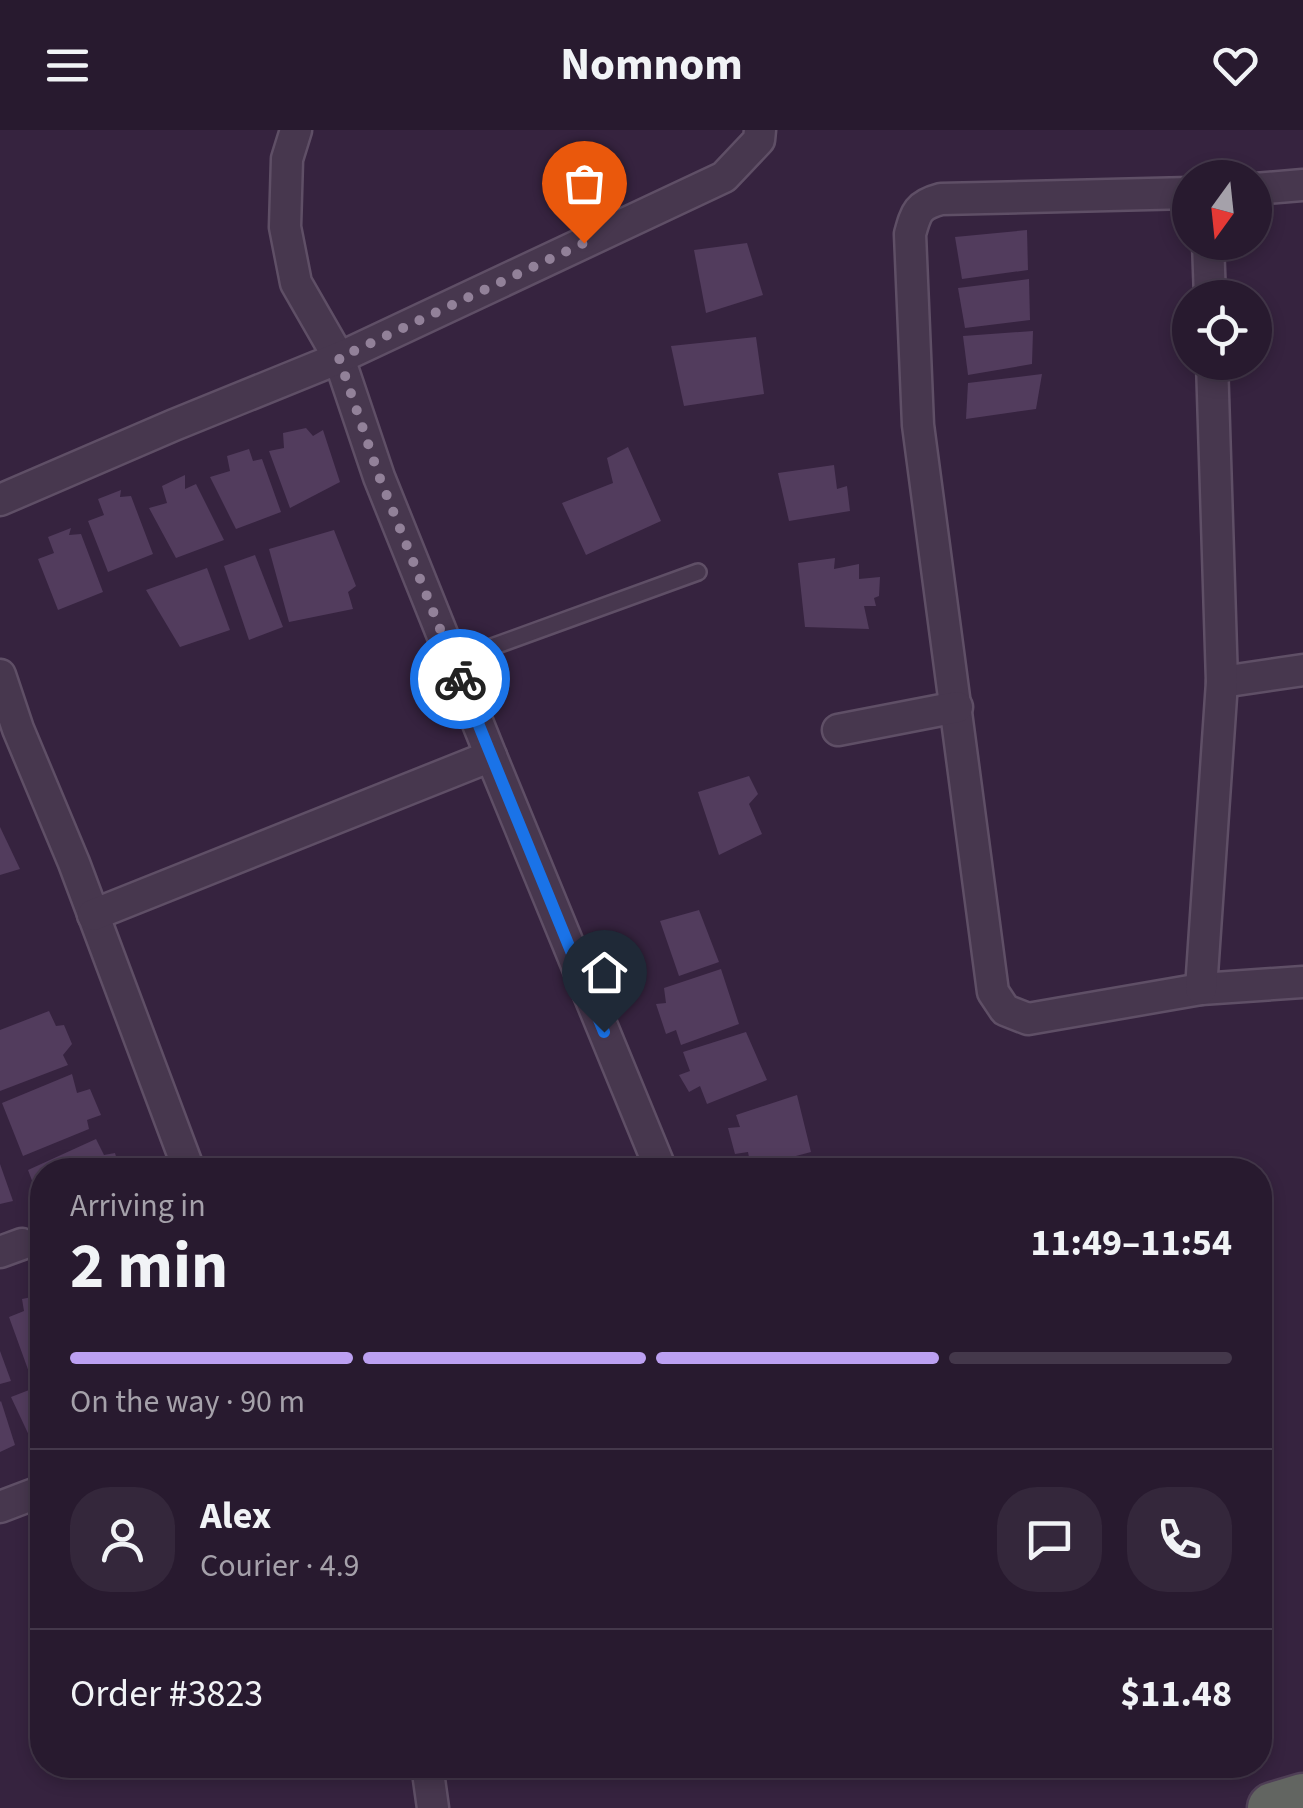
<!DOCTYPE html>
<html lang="en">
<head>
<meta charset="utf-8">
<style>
  body { margin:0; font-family:"Source Sans 3",sans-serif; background:#34273b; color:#f1f3f6; height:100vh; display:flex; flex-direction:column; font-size:38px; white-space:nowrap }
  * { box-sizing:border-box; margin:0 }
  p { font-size:32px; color:#a5a1aa }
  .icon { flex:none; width:55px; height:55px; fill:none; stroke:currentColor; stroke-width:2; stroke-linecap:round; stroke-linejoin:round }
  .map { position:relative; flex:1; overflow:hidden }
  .drawer { position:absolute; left:30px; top:1028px; width:1242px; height:620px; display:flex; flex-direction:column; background:#281a2f; border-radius:40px; box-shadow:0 5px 15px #0003,0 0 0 2px #44384b }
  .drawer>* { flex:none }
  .needle { width:65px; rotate:195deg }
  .fabs { position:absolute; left:1172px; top:30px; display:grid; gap:20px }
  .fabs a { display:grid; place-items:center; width:100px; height:100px; border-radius:50%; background:#281a2f; box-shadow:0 5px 15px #0003,0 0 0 2px #44384b; font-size:50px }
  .pin { position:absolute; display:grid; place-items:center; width:85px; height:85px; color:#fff; margin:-102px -42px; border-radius:50% 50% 50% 0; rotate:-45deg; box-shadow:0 0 10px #0007 }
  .pin .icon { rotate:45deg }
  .courier { position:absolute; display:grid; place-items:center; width:100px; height:100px; margin:-50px; border:8px solid #1a73e8; border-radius:50%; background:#fff; color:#222; box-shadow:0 2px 12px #0007 }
  .summary em { font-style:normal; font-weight:700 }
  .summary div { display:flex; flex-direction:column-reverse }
  .summary { display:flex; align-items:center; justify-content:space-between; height:170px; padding:0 40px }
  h1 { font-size:65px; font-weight:700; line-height:75px }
  .bar { display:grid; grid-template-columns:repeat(4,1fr); gap:15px 10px; align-content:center; height:120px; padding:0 40px }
  .bar i { height:12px; border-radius:8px; background:#44384b }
  .bar .current { background:#bca0f2 }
  .bar p { grid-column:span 4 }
  .line { display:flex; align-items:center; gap:25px; padding:0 40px; border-top:2px solid #44384b }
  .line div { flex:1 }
  .round { display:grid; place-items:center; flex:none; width:105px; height:105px; border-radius:40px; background:#34273b }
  header { display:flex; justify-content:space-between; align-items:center; height:130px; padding:0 40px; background:#281a2f; font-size:45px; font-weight:700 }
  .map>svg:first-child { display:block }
  .building { fill:#523c5d }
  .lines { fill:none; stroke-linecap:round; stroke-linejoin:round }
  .service-casing { stroke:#5f4f66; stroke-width:20 }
  .minor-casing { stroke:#5f4f66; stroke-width:35 }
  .trunk-casing { stroke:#4f3f56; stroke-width:55 }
  .service { stroke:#47374e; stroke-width:15 }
  .minor { stroke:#47374e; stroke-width:30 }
  .trunk { stroke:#626561; stroke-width:50 }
  .done { stroke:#928199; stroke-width:10; stroke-dasharray:0 18 }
  .route { stroke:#1a73e8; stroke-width:12 }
</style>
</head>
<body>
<header><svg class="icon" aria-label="menu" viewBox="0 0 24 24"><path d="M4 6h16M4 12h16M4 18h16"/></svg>Nomnom<svg class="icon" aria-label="heart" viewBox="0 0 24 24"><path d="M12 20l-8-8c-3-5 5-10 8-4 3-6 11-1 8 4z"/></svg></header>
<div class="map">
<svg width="1303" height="1678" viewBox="0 0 1303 1678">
  <rect width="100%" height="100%" fill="#36233f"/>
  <g class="building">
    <path d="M1027,100l1,40 -66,9 -7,-42z"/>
    <path d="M747,113l16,52 -57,18 -12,-63z"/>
    <path d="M1029,149l1,41 -65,8 -7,-40z"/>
    <path d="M1033,201l-1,33 -64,11 -5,-39z"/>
    <path d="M756,207l8,57 -80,12 -13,-60z"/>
    <path d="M1042,244l-6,35 -70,10 2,-36z"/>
    <path d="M306,298l7,8 10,-6 17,52 -50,26 -21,-57 15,-3 -1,-15z"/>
    <path d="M628,317l33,74 -75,34 -24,-52 51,-20 -6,-25z"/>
    <path d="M249,319l4,12 9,-2 19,53 -45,17 -26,-52 20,-6 -3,-15z"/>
    <path d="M834,335l3,24 10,-3 3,25 -61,10 -11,-48z"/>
    <path d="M185,345v14l11,-5 28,56 -48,18 -27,-50 18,-5 -5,-17z"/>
    <path d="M121,360l-1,7 11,-1 22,58 -45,18 -20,-51 16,-6 -6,-16z"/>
    <path d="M71,398l-2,7 12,-1 22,58 -45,18 -20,-51 16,-6 -6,-16z"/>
    <path d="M334,400l22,56 -8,6 5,17 -64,13 -20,-73z"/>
    <path d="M255,425l28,72 -34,13 -25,-74z"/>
    <path d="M835,428l-1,11 25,-5v15l21,-2 -1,19 -5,2 2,8h-12l5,23 -64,-2 -7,-64z"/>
    <path d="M207,438l23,62 -50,17 -34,-57z"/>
    <path d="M749,646l9,18 -9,10 13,30 -43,21 -21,-63z"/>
    <path d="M0,697l20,42 -20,6z"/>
    <path d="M699,780l20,52 -40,14 -19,-55z"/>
    <path d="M721,839l18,55 -58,21 -5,-15 -10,4 -10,-30 10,-1 -2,-15z"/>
    <path d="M49,881l7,15 8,-1 8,19 -9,11 5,10 -68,26v-61z"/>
    <path d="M746,902l21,48 -60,24 -7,-18 -11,6 -10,-17 11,-4 -7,-19z"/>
    <path d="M72,944l5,19 13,-4 11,26 -14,5 2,9 -66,27 -21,-53z"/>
    <path d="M797,965l14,57 -60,16 -3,-16 -13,2 -7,-26 12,-1 -4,-12z"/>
    <path d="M96,1009l8,16 11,-2 5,17h-78v37l-14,-37z"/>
    <path d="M0,1034l13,37 -13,3z"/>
    <path d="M42,1165v76l-12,4 -21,-58 15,-6 -2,-12z"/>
    <path d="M0,1221l11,30 -11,3z"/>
    <path d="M42,1255v56l-9,3 -22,-47z"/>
    <path d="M1,1271l14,44 -15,7v-50z"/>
  </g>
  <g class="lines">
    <defs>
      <path id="service" d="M453,531l245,-89"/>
      <g id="minor">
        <path d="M296,0l-9,29 -2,68 11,56 43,75 40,119 112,279 170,414"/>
        <path d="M1255,59l48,-4"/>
        <path d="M1190,63l-249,6c-23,6 -25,13 -31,35l8,191 75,567 12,18 23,9 173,-30 102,-7"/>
        <path d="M1208,112l2,56"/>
        <path d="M0,370l174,-75 165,-67 385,-181 35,-37 1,-10"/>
        <path d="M0,545l18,54 56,134 115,307"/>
        <path d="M1222,552l81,-12"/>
        <path d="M838,600l119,-23"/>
        <path d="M93,785l398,-159"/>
        <path d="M1201,859l21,-307 -10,-320"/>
        <path d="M0,1122l22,-8"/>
        <path d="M0,1377l42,-16"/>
        <path d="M427,1635l6,43"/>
      </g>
      <path id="trunk" d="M1273,1678l30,-9"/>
    </defs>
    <use href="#service" class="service-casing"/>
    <use href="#minor" class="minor-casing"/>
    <use href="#trunk" class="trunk-casing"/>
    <use href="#service" class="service"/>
    <use href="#minor" class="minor"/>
    <use href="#trunk" class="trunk"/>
  </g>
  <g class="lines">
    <path class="done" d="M460,549l-81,-203 -40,-118 245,-115"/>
    <path class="route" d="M460,549l144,353"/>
  </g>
</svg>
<div class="fabs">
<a><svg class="needle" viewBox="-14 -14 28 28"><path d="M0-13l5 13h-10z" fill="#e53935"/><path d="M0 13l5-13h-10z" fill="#a5a1aa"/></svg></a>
<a><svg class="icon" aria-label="locate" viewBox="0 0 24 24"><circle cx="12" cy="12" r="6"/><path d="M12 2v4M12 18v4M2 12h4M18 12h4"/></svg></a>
</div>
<div class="pin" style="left:584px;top:113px;background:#ea580c"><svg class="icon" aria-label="bag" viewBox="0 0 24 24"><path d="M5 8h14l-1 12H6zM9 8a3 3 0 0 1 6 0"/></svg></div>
<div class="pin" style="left:604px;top:902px;background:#1f2937"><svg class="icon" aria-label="home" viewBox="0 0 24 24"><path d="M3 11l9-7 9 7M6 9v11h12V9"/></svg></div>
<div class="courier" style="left:460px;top:549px"><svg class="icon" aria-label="bike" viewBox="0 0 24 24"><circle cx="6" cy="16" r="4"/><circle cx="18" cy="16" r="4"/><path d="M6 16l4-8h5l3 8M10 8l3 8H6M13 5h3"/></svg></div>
<section class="drawer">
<div class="summary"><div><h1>2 min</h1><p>Arriving in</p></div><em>11:49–11:54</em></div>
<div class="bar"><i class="current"></i><i class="current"></i><i class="current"></i><i></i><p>On the way · 90 m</p></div>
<div class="line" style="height:180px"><a class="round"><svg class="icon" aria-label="person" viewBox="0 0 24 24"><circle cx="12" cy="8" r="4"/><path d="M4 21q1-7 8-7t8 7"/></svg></a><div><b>Alex</b><p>Courier · 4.9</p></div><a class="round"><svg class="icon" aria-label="chat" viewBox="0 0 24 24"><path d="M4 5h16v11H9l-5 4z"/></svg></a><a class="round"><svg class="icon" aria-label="phone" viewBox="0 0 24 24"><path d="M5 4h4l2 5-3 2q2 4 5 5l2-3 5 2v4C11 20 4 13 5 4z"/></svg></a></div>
<div class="line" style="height:130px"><div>Order #3823</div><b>$11.48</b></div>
</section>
</div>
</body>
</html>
